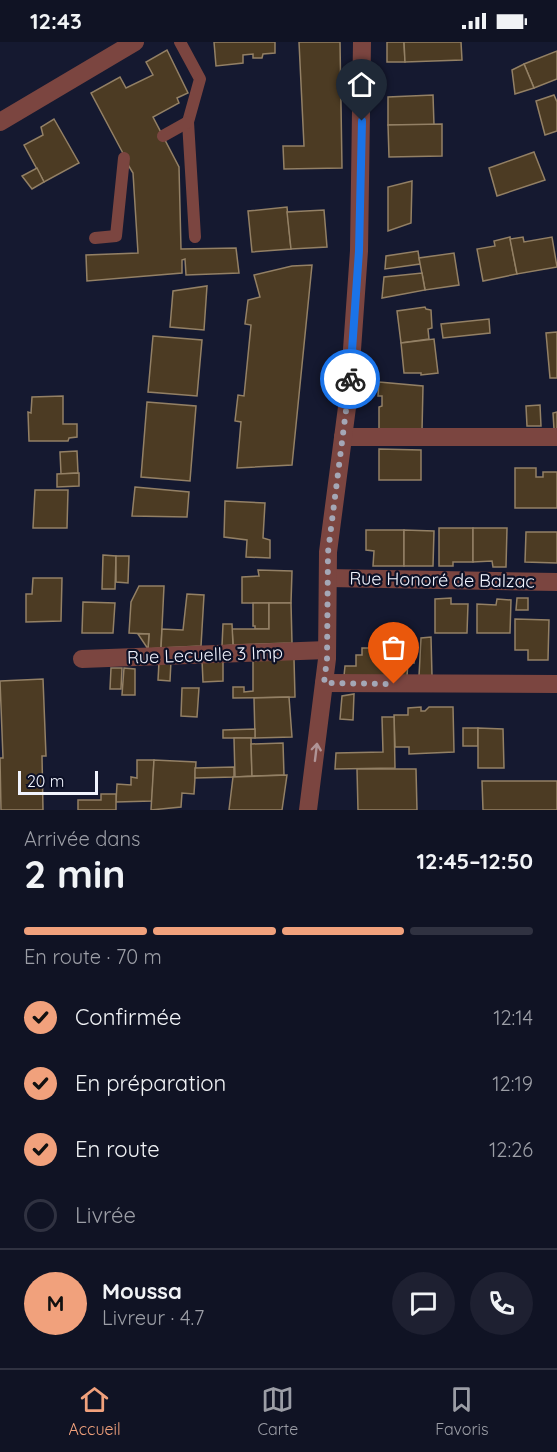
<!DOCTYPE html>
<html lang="fr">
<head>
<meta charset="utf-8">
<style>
  body { margin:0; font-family:Quicksand,sans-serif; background:#1e2031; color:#f1f3f6; height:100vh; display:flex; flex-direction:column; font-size:22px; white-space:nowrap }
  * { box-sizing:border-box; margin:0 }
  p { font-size:20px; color:#9c9ea6 }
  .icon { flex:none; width:33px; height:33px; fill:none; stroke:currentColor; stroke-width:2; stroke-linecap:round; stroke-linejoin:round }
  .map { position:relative; height:768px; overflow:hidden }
  .sheet { display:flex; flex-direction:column; background:#101324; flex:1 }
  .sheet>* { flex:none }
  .scale { position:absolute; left:18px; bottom:15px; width:80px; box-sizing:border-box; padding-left:6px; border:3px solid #f1f4fe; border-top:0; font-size:16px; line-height:21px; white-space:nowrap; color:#f1f4fe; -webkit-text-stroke:4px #0c1026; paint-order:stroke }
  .pin { position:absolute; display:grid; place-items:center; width:51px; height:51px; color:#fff; margin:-62px -26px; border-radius:50% 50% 50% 0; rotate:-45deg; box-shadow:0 0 6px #0007 }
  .pin .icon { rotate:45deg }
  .courier { position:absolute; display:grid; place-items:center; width:60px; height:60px; margin:-30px; border:4px solid #1a73e8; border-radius:50%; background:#fff; color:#222; box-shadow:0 2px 8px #0007 }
  .overview em { font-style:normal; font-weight:700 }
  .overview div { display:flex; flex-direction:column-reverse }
  .overview { display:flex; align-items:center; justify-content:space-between; height:102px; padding:0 24px }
  h1 { font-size:39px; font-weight:700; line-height:45px }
  .bar { display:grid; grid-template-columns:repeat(4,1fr); gap:9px 6px; align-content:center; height:72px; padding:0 24px }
  .bar i { height:8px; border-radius:4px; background:#303241 }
  .bar .current { background:#f1a17c }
  .bar p { grid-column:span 4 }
  .line { display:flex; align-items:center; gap:15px; padding:0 24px; border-top:2px solid #303241 }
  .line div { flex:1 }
  .round { display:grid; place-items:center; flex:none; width:63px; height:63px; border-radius:32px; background:#1e2031 }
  ol { padding:0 24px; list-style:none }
  li { display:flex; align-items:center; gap:18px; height:66px }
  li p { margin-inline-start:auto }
  li .icon { padding:6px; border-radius:50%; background:#f1a17c; color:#111; stroke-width:4 }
  li:last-child { color:#9c9ea6 }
  li i { width:33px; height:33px; border:3px solid #303241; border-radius:50% }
  .status { display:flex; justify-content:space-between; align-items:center; height:42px; padding:0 30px; background:#101324; direction:ltr }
  .status svg { height:16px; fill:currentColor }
  .menu { display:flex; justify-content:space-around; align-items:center; height:84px; border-top:2px solid #303241; background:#101324; font-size:16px; color:#9c9ea6 }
  .menu a { display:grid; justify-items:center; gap:3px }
  .menu .current { color:#f1a17c }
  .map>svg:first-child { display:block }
  .building { fill:#4c3b23; stroke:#938065; stroke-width:1.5 }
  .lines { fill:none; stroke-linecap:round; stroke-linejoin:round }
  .lane { stroke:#7b4540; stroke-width:12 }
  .street { stroke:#7b4540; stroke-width:18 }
  .oneway { stroke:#b09496 }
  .done { stroke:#a4a7b6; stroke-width:6; stroke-dasharray:0 10.8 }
  .route { stroke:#1a73e8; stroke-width:8 }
  .labels { text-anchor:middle; stroke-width:4.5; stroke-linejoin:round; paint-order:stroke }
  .street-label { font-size:18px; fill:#f1f4fe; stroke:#0c1026 }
</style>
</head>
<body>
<div class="status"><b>12:43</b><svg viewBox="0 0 49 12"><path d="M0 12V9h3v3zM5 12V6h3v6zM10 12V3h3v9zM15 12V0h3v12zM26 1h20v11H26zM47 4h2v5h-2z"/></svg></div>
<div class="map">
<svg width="557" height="768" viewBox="0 0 557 768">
  <rect width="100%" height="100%" fill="#151930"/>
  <g class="building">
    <path d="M214,0h61v11l-12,1 -1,4h-9v-4l-10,1v8l-27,3z"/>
    <path d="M299,0h41l2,126 -58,1 -1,-23h21z"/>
    <path d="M387,0h17l1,20h-18z"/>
    <path d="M404,0h57l1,18 -57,2z"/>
    <path d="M167,8l21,43 -11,5 2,5 -26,14 26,50 2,82 55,-1 3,25 -53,2 -1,-16 -3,1v13l-95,8 -1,-26 52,-2 -5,-80 -9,-15 1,-1 -34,-64 29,-16 6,11 27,-13 -7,-13z"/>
    <path d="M557,9v28l-23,9 -10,-24z"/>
    <path d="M524,22l10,24 -19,6 -3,-24z"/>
    <path d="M433,53l1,30h-46v-28z"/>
    <path d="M554,53l3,7v29l-12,4 -9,-34z"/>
    <path d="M54,77l25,44 -35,19 -20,-37 19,-10 -2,-8z"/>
    <path d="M442,82v32l-53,1 -1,-32z"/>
    <path d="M534,110l11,28 -48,16 -8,-28z"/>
    <path d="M37,126l7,14 -12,7 -10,-13z"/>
    <path d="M412,139l-1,42 -23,8v-44z"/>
    <path d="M287,165l4,42 -39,3 -4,-41z"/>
    <path d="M324,168l3,37 -36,2 -4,-37z"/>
    <path d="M510,195l7,37 -34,7 -6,-32 18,-3 -1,-5z"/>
    <path d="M523,195l1,5 28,-5 5,30 -40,7 -7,-35z"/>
    <path d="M418,209l2,13 -35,5 1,-13z"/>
    <path d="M454,211l5,32 -34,5 -6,-32z"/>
    <path d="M312,223l-20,200 -55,3 4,-46 -6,-1 3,-26 6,1 7,-71 -6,-1 3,-24 12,-3 -6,-22 38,-9z"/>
    <path d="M422,231l3,17 -43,8 2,-21z"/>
    <path d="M207,244l-3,44 -34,-3 3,-36z"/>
    <path d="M425,265l1,2 5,1 1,18 -4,1 1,10 -28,4 -4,-32z"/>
    <path d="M489,277l1,14 -47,5 -2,-14z"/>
    <path d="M557,290v46h-7l-4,-45z"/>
    <path d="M153,294l49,4 -5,56 -49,-4z"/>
    <path d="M434,297l4,34 -17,2v-2h-17l-3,-30z"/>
    <path d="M379,340l44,4 -1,45h-43v-24l3,-1v-10h-4z"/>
    <path d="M63,354v28h14v13l-8,1 -1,3h-39l-1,-29 3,1 1,-16z"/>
    <path d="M147,360l49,4 -6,75 -49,-4z"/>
    <path d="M540,363l1,21h-14l-1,-20z"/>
    <path d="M557,370v17h-3l-1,-16z"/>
    <path d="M379,407l42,1v30h-42z"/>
    <path d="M77,409l1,22 -17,1 -1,-22z"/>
    <path d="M515,426h21v9h7v-5h14v36h-42z"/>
    <path d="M79,431v13l-22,1v-13z"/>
    <path d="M135,445l54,5 -2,25 -55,-1z"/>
    <path d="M35,448h33l-1,38h-34z"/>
    <path d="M225,459l40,2 -2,35 7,2v18l-24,-1 1,-17 -23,-3z"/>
    <path d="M439,486h34v34h-20v4h-14z"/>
    <path d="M473,486h34l-1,39h-13l-1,-6 -19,1z"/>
    <path d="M366,488h38v36h-31l1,-15 -8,-1z"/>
    <path d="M404,488l30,1 -1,35h-29z"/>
    <path d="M526,490h31v31l-32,-1z"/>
    <path d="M103,513l13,1 -1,33h-13z"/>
    <path d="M116,514h13l-1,27 -12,-1z"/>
    <path d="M258,528l34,1 -1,32h-49v-26l17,-1z"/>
    <path d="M33,536h29l-1,43 -35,1v-28h6z"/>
    <path d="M139,544h25l-3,62 -13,1 1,-15 -20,-1 2,-31z"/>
    <path d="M187,552l17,1 -3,51 -40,2 1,-19 21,1z"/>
    <path d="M451,556v6h17l-1,29h-32v-34z"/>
    <path d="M517,556h11v12h-12z"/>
    <path d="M497,557l14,1 -1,33h-33v-29l19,1z"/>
    <path d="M83,560l32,1 -2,30h-31z"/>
    <path d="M253,561h16v26h-14v-3h-2z"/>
    <path d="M269,561h22l1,40 -59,2 -1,-16h37z"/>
    <path d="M515,577l34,1 -1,40h-20v-10h-13z"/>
    <path d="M223,582h9l1,21 -11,1z"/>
    <path d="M138,592h11l-1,15z"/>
    <path d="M431,595l1,39h-13l2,-38z"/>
    <path d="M405,599h9v22h-6l-1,13h-63l1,-10h11v-11h6v-7h42z"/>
    <path d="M253,617h41l1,38 -62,1v-11h11v5l9,-1z"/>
    <path d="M202,618h21v21l-20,1z"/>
    <path d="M171,619l-1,20 -12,-1 1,-18z"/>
    <path d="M111,626h11l-1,21h-11z"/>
    <path d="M124,626l11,1v26h-13z"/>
    <path d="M43,637l3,77h-4l1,54h-42l-1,-52h3l-3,-77z"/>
    <path d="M182,646h17l-2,29 -16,-1z"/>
    <path d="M354,652l-1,26 -13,-1 2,-23z"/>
    <path d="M289,655l3,40 -37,1 -1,-40z"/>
    <path d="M421,665v4h4l4,-4h24l1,45 -45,2v-7h-14l-1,-32h14v-7z"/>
    <path d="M382,675h12l1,51 -60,1 1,-16 47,-1z"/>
    <rect x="463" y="686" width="15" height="18"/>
    <path d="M478,686l25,1 1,39h-26z"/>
    <path d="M255,687v9h-32v-8z"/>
    <path d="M234,696h17l1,38 -17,1z"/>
    <path d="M283,701l1,32 -32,1 -1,-32z"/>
    <path d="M137,718h17l-2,41 -36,1 1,-18 14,1v-8l6,1z"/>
    <path d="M154,718l42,2 -2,32 -12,-1 -1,14 -30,3z"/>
    <path d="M234,725v10l-39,1v-10z"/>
    <path d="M357,727h59l1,41h-59z"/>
    <path d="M287,733l-5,35h-53l4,-33z"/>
    <path d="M482,739h75v29h-74z"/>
    <path d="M101,752h15v16h-38v-10h23z"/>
  </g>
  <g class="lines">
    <g class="lane">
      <path d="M180,0l20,37 -12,43 7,115"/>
      <path d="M163,94l25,-14"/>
      <path d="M95,196l21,-2 8,-78"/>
    </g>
    <g class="street">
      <path d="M0,80l135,-80"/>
      <path d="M343,395h214"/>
      <path d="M328,536l229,4"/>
      <path d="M82,617l245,-9"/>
      <path d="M324,641l233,1"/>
      <path d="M308,768l19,-151 1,-107 21,-160 10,-141 3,-209"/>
    </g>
  </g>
  <defs><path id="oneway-shaft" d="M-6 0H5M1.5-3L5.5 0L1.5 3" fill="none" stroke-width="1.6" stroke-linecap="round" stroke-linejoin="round" transform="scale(1.5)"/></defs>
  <use class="oneway" href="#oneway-shaft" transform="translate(316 710) rotate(-83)"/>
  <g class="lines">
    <path class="done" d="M350,337l-22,173 -1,107 -3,24 70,1"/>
    <path class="route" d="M350,337l9,-128 3,-130"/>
  </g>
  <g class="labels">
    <g class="street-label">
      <text transform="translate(442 538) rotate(1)" y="6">Rue Honoré de Balzac</text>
      <text transform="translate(205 613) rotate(-2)" y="6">Rue Lecuelle 3 Imp</text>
    </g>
  </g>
</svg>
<div class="scale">20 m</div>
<div class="pin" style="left:394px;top:642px;background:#ea580c"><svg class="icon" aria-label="bag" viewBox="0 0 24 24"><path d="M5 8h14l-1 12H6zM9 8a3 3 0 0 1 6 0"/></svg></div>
<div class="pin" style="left:362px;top:79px;background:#1f2937"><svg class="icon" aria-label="home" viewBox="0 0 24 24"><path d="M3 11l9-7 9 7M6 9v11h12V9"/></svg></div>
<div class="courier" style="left:350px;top:337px"><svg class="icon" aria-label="bike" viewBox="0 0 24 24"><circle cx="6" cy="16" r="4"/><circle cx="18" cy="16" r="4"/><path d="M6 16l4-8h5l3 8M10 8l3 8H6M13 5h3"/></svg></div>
</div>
<section class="sheet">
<div class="overview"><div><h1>2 min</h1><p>Arrivée dans</p></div><em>12:45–12:50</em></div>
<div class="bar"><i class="current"></i><i class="current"></i><i class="current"></i><i></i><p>En route · 70 m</p></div>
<ol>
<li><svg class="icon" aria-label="check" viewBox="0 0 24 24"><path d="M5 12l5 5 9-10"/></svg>Confirmée<p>12:14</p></li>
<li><svg class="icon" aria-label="check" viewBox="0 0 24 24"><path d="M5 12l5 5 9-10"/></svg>En préparation<p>12:19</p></li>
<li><svg class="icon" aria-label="check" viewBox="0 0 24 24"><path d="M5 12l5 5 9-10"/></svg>En route<p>12:26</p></li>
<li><i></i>Livrée</li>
</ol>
<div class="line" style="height:108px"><b class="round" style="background:#f1a17c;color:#111">M</b><div><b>Moussa</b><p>Livreur · 4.7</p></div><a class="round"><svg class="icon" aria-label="chat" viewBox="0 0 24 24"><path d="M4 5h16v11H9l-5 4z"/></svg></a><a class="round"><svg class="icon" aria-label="phone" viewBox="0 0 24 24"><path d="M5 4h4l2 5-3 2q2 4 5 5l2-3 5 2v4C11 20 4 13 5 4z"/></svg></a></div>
</section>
<nav class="menu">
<a class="current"><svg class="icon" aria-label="home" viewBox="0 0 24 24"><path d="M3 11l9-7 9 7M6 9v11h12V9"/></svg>Accueil</a>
<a><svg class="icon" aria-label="map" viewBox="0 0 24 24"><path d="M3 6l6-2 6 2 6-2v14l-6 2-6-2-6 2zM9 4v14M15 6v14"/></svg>Carte</a>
<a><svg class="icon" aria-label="saved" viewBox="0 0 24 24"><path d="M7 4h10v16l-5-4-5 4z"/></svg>Favoris</a>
</nav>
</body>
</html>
